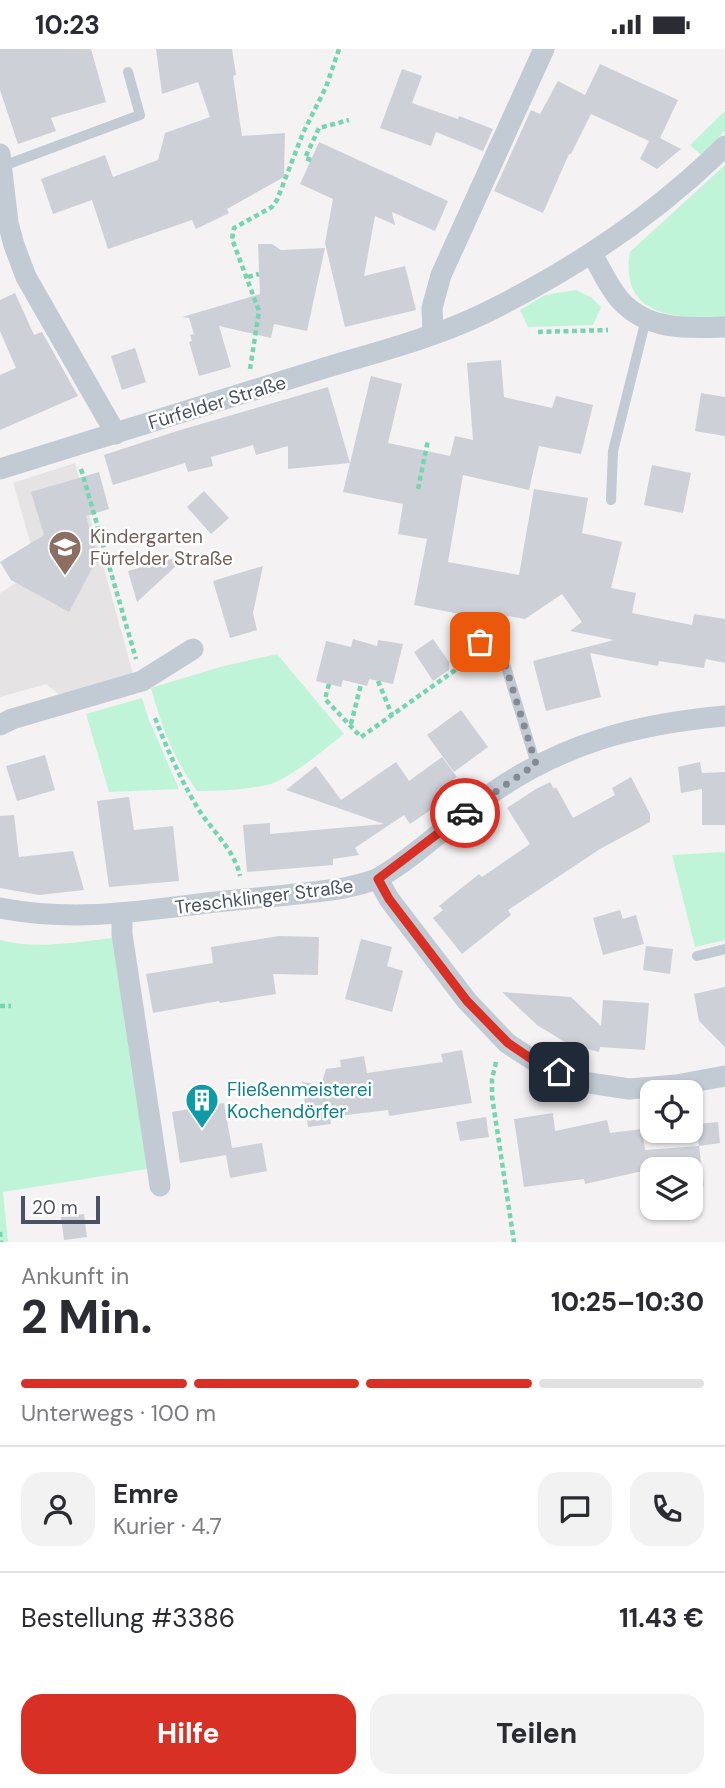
<!DOCTYPE html>
<html lang="de">
<head>
<meta charset="utf-8">
<style>
  body { margin:0; font-family:"DM Sans",sans-serif; background:#f2f2f3; color:#2b2b33; height:100vh; display:flex; flex-direction:column; font-size:26px; white-space:nowrap }
  * { box-sizing:border-box; margin:0 }
  p { font-size:23px; color:#7c7c81 }
  .icon { flex:none; width:38px; height:38px; fill:none; stroke:currentColor; stroke-width:2; stroke-linecap:round; stroke-linejoin:round }
  .map { position:relative; height:1193px; overflow:hidden }
  .side { display:flex; flex-direction:column; background:#fff; flex:1 }
  .side>* { flex:none }
  .controls { position:absolute; left:640px; top:1031px; display:grid; gap:14px }
  .controls a { display:grid; place-items:center; width:63px; height:63px; border-radius:14px; background:#fff; box-shadow:0 2px 5px #0004; font-size:35px }
  .scale { position:absolute; left:21px; bottom:18px; width:79px; box-sizing:border-box; padding-left:7px; border:4px solid #485262; border-top:0; font-size:19px; line-height:24px; white-space:nowrap; color:#485262; -webkit-text-stroke:5px #fff; paint-order:stroke }
  .pin { position:absolute; display:grid; place-items:center; width:60px; height:60px; color:#fff; margin:-30px; border-radius:14px; box-shadow:0 4px 10px #0006 }
  .courier { position:absolute; display:grid; place-items:center; width:70px; height:70px; margin:-35px; border:5px solid #d93025; border-radius:50%; background:#fff; color:#222; box-shadow:0 2px 9px #0007 }
  .overview em { font-style:normal; font-weight:800 }
  .overview div { display:flex; flex-direction:column-reverse }
  .overview { display:flex; align-items:center; justify-content:space-between; height:119px; padding:0 21px }
  h1 { font-size:46px; font-weight:800; line-height:52px }
  .bar { display:grid; grid-template-columns:repeat(4,1fr); gap:10px 7px; align-content:center; height:84px; padding:0 21px }
  .bar i { height:9px; border-radius:5px; background:#e1e1e2 }
  .bar .on { background:#d93025 }
  .bar p { grid-column:span 4 }
  .line { display:flex; align-items:center; gap:18px; padding:0 21px; border-top:2px solid #e1e1e2 }
  .line div { flex:1 }
  .round { display:grid; place-items:center; flex:none; width:74px; height:74px; border-radius:21px; background:#f2f2f3 }
  .button { display:flex; gap:14px; margin-top:auto; padding:14px 21px }
  .button a { flex:1; height:80px; border-radius:21px; background:#d93025; color:#fff; font-size:28px; font-weight:800; line-height:80px; text-align:center }
  .button a+a { background:#f2f2f3; color:#2b2b33 }
  .status { display:flex; justify-content:space-between; align-items:center; height:49px; padding:0 35px; background:#fff; direction:ltr }
  .status svg { height:19px; fill:currentColor }
  .map>svg:first-child { display:block }
  .education { fill:#e5e3e4 }
  .green { fill:#bff4d9 }
  .building { fill:#ced0d8 }
  .lines { fill:none; stroke-linecap:round; stroke-linejoin:round }
  .path { stroke:#74d5b0; stroke-width:4.5; stroke-dasharray:5 3.5; stroke-linecap:butt }
  .lane { stroke:#c2cad4; stroke-width:10 }
  .street { stroke:#c2cad4; stroke-width:21 }
  .done { stroke:#848a94; stroke-width:7; stroke-dasharray:0 12.6 }
  .route { stroke:#d93025; stroke-width:9 }
  .labels { text-anchor:middle; stroke-width:5; stroke-linejoin:round; paint-order:stroke }
  .street-label { font-size:19px; fill:#485262; stroke:#fff }
  .education-label { font-size:19px; fill:#785e54; stroke:#fff; text-anchor:start }
  .culture-label { font-size:19px; fill:#0d838f; stroke:#fff; text-anchor:start }
</style>
</head>
<body>
<div class="status"><b>10:23</b><svg viewBox="0 0 49 12"><path d="M0 12V9h3v3zM5 12V6h3v6zM10 12V3h3v9zM15 12V0h3v12zM26 1h20v11H26zM47 4h2v5h-2z"/></svg></div>
<div class="map">
<svg width="725" height="1193" viewBox="0 0 725 1193">
  <rect width="100%" height="100%" fill="#f4f2f2"/>
  <path class="education" d="M75,414l58,211 -73,21 -14,-11 -46,13v-104l38,-24 -25,-86z"/>
  <g class="green">
    <path d="M725,62v20l-24,24 -11,-10z"/>
    <path d="M725,116v152c-49,2 -106,0 -95,-65z"/>
    <path d="M576,241l16,8 9,9 -8,18 -65,2 -8,-17 25,-15z"/>
    <path d="M277,605l67,80c-18,14 -55,46 -77,51 -23,5 -47,6 -70,6 -23,-32 -36,-66 -46,-103l69,-21z"/>
    <path d="M142,649l7,22 30,69 -70,3 -23,-78z"/>
    <path d="M725,803v88l-30,7 -23,-92z"/>
    <path d="M113,889l34,231 -144,23 5,50h-8v-302c37,10 75,2 113,-2z"/>
  </g>
  <g class="building">
    <path d="M0,0h91l15,53 -55,16 5,13 -38,13 -18,-54z"/>
    <path d="M156,0h76l4,26 -3,1 9,60 43,-3 -1,44 -57,32 2,4 -33,16 -4,-9 -84,29 -16,-49 -39,14 -12,-35 64,-24 8,22 45,-17 7,-27 45,-16 -12,-35 -36,12z"/>
    <path d="M600,15l78,36 -18,38 21,11 -24,20 -17,-10 9,-18 -58,-27 -20,40h-2l-26,59 -49,-22 37,-81 9,4 18,-33 27,14z"/>
    <path d="M402,20l20,7 -10,27 46,16 1,-3 34,13 -10,22 -47,-19 -5,14 -51,-18z"/>
    <path d="M319,93l129,59 -13,30 -43,-19 3,13 -20,-9 -11,60 41,-10 11,44 -71,17 -20,-84 8,-44 -33,-15z"/>
    <path d="M258,195h14l9,6 44,-2 -18,83 -33,-7 -3,14 -52,-12 12,41 -32,9 -10,-34 3,-1 -2,-6 4,-1 -5,-16 -7,-1 78,-23z"/>
    <path d="M15,244l19,42 8,-3 36,64 -78,34v-55l16,-7 -16,-37v-31z"/>
    <path d="M135,299l11,34 -24,8 -11,-34z"/>
    <path d="M501,311l3,37 48,11 4,-12 37,9 -12,49 -42,-8 -10,44 -66,-15 -15,87 71,13 15,-86 54,9 -6,35 40,9 -11,46 25,5 -4,20 60,12 2,-11 31,5v44l-19,-4 -2,9 -45,-7 -1,5 -68,-13 11,44 -55,14 -13,-50 81,-21 -44,-9 12,-9 -20,-28 -37,25 -40,-7 -1,7 -70,-14 13,-66 -29,-5 5,-30 -60,-12 28,-116 31,8 -14,59 62,13 5,-20 18,4 -6,-77z"/>
    <path d="M328,338l22,76 -62,6v-23l-32,9 -3,-10 -42,12 2,9 -25,6 -3,-9 -72,22 -9,-30 73,-24z"/>
    <path d="M701,344l24,4v39l-30,-5z"/>
    <path d="M652,416l39,8 -8,40 -39,-8z"/>
    <path d="M99,423l10,37 -23,7 12,41 -29,55 -58,-32 -11,-18 44,-27 -13,-43z"/>
    <path d="M204,442l25,27 -18,16 -24,-27z"/>
    <path d="M189,505l-52,48 -9,-31z"/>
    <path d="M263,517l-10,47 4,17 -27,8 -17,-57z"/>
    <path d="M353,590l24,7 1,-6 25,4 -10,40 -24,-5 -2,7 -24,-6 -2,7 -25,-6 10,-40 25,6z"/>
    <path d="M433,590l16,23v8l-16,11 -19,-29z"/>
    <path d="M461,661l27,37 -34,25 -27,-37z"/>
    <path d="M45,706l10,35 -38,11 -11,-35z"/>
    <path d="M442,708l15,20 -20,14 7,10 -34,23 -6,-9 -49,33 4,7 -26,4v6l-86,7 -4,-47 27,-2v11l114,-10 -98,-34 30,-24 25,34 55,-38 13,19z"/>
    <path d="M700,713l2,11 23,-1v53h-23v-36l-21,4 -3,-26z"/>
    <path d="M631,728l19,37v8l-50,27 -92,61 3,5 -49,39 -29,-36 10,-8 -4,-4 40,-32 3,3 48,-33 -23,-36 29,-19 14,-7 4,7 2,-2 17,31 42,-23 -3,-7z"/>
    <path d="M129,748l5,33 39,-4 6,55 -70,6 -12,-86z"/>
    <path d="M14,766l5,42 54,-6 11,39 -45,5 -39,-7v-72z"/>
    <path d="M620,861l3,9 13,-4 8,29 -41,11 -10,-37z"/>
    <path d="M279,887l40,1 -1,38 -45,-1 3,20 -56,9 -1,-2 -66,12 -7,-39 67,-11 -2,-16z"/>
    <path d="M361,890l31,8 -5,19 16,5 -11,41 -47,-13z"/>
    <path d="M646,897l27,3 -3,25 -27,-4z"/>
    <path d="M725,938v60l-26,-26 -5,-27z"/>
    <path d="M502,943l69,5 30,29 2,-26 46,3 -4,47 -45,-3 -1,5 -31,-8 -31,-19z"/>
    <path d="M462,1001l10,53 -83,13 -1,-6 -58,7 1,7 -23,3 -6,-45 19,3 5,-16 15,-2 -1,-7 24,-4 3,17 76,-11 -2,-8z"/>
    <path d="M224,1054l8,45 30,-5 5,28 -37,7 -4,-23 -46,8 -8,-51z"/>
    <path d="M553,1064l2,18 52,-11 3,13 32,-4 3,21 54,-4 5,40 -13,1v-18h-38v22h-4l-2,-21 -62,14 -1,-5 -60,8 -10,-68z"/>
    <path d="M486,1068l3,20 -29,4 -4,-19z"/>
    <path d="M718,1073l2,21 -21,3 -2,-22z"/>
    <path d="M84,1165l3,23 -23,3 -3,-23z"/>
  </g>
  <g class="lines">
    <g class="path">
      <path d="M311,111l-6,-2 14,-30 30,-8"/>
      <path d="M248,228l11,-3"/>
      <path d="M538,283l70,-2"/>
      <path d="M250,320l9,-58 -27,-72 2,-11 38,-21 5,-7 26,-67 23,-46 13,-38"/>
      <path d="M81,420l55,190"/>
      <path d="M418,440l10,-49"/>
      <path d="M378,632l14,34"/>
      <path d="M329,635l-4,15 36,38 93,-66 16,-18"/>
      <path d="M155,669c12,31 25,60 42,89 14,23 38,43 43,69"/>
      <path d="M351,675l10,-40"/>
      <path d="M0,957h11"/>
      <path d="M496,1013l-4,17v17l22,146"/>
      <path d="M0,1183l1,10"/>
    </g>
    <g class="lane">
      <path d="M3,117l137,-51 -12,-43"/>
      <path d="M611,451l2,-49 33,-132"/>
      <path d="M480,593l25,22 31,100"/>
      <path d="M697,907l28,-7"/>
    </g>
    <g class="street">
      <path d="M0,105l8,69 6,22 12,32 90,157"/>
      <path d="M592,205c9,15 17,34 29,47 28,30 67,27 104,26"/>
      <path d="M433,284l-1,-25 9,-33 103,-226"/>
      <path d="M0,420c106,-32 212,-65 318,-99 55,-17 113,-31 165,-56 88,-43 172,-99 242,-168"/>
      <path d="M0,676l12,-6 130,-38 51,-32"/>
      <path d="M378,830l11,20 78,102 40,42 29,19 47,20 46,7 47,-4 49,-9"/>
      <path d="M0,859c73,14 134,4 207,-5 46,-5 92,-8 137,-15 12,-3 26,-5 36,-11 38,-22 70,-55 106,-80 74,-53 149,-73 239,-81"/>
      <path d="M122,864v21l38,252"/>
    </g>
  </g>
  <g class="lines">
    <path class="done" d="M465,764l71,-49 -31,-100 -25,-22"/>
    <path class="route" d="M465,764l-87,66 11,20 78,102 41,42 28,19 23,10"/>
  </g>
  <defs>
    <symbol id="school-pin" viewBox="-11 -11 22 30"><path d="M0 17L-7.5 6A9.5 9.5 0 1 1 7.5 6Z" fill="#8d6e63" stroke="#fff"/><path d="M0-5L7-2L0 1L-7-2ZM-4 1L0 2.5L4 1V4Q0 6-4 4Z" fill="#fff"/></symbol>
    <symbol id="building-pin" viewBox="-11 -11 22 30"><path d="M0 17L-7.5 6A9.5 9.5 0 1 1 7.5 6Z" fill="#0f9aa8" stroke="#fff"/><path d="M-4-6H4V6H1V3H-1V6H-4ZM-2.5-4.3h1.7v1.8h-1.7ZM.8-4.3h1.7v1.8H.8ZM-2.5-1h1.7V.8h-1.7ZM.8-1h1.7V.8H.8Z" fill="#fff"/></symbol>
  </defs>
  <g fill-rule="evenodd">
    <use href="#school-pin" x="46" y="479" width="38" height="52"/>
    <use href="#building-pin" x="183" y="1032" width="38" height="52"/>
  </g>
  <g class="labels">
    <g class="street-label">
      <text transform="translate(217 353) rotate(-17)" y="7">Fürfelder Straße</text>
      <text transform="translate(264 847) rotate(-7)" y="7">Treschklinger Straße</text>
    </g>
    <g class="education-label">
      <text x="90" y="494">Kindergarten<tspan x="90" dy="22">Fürfelder Straße</tspan></text>
    </g>
    <g class="culture-label">
      <text x="227" y="1047">Fließenmeisterei<tspan x="227" dy="22">Kochendörfer</tspan></text>
    </g>
  </g>
</svg>
<div class="controls">
<a><svg class="icon" aria-label="locate" viewBox="0 0 24 24"><circle cx="12" cy="12" r="6"/><path d="M12 2v4M12 18v4M2 12h4M18 12h4"/></svg></a>
<a><svg class="icon" aria-label="layers" viewBox="0 0 24 24"><path d="M12 4l9 5-9 5-9-5zM3 14l9 5 9-5"/></svg></a>
</div>
<div class="scale">20 m</div>
<div class="pin" style="left:480px;top:593px;background:#ea580c"><svg class="icon" aria-label="bag" viewBox="0 0 24 24"><path d="M5 8h14l-1 12H6zM9 8a3 3 0 0 1 6 0"/></svg></div>
<div class="pin" style="left:559px;top:1023px;background:#1f2937"><svg class="icon" aria-label="home" viewBox="0 0 24 24"><path d="M3 11l9-7 9 7M6 9v11h12V9"/></svg></div>
<div class="courier" style="left:465px;top:764px"><svg class="icon" aria-label="car" viewBox="0 0 24 24"><path d="M5 17H2v-5l4-1 3-4h7l3 4 3 1v5h-3M9 17h6M6 11h13"/><circle cx="7" cy="17" r="2"/><circle cx="17" cy="17" r="2"/></svg></div>
</div>
<section class="side">
<div class="overview"><div><h1>2 Min.</h1><p>Ankunft in</p></div><em>10:25–10:30</em></div>
<div class="bar"><i class="on"></i><i class="on"></i><i class="on"></i><i></i><p>Unterwegs · 100 m</p></div>
<div class="line" style="height:126px"><a class="round"><svg class="icon" aria-label="person" viewBox="0 0 24 24"><circle cx="12" cy="8" r="4"/><path d="M4 21q1-7 8-7t8 7"/></svg></a><div><b>Emre</b><p>Kurier · 4.7</p></div><a class="round"><svg class="icon" aria-label="chat" viewBox="0 0 24 24"><path d="M4 5h16v11H9l-5 4z"/></svg></a><a class="round"><svg class="icon" aria-label="phone" viewBox="0 0 24 24"><path d="M5 4h4l2 5-3 2q2 4 5 5l2-3 5 2v4C11 20 4 13 5 4z"/></svg></a></div>
<div class="line" style="height:91px"><div>Bestellung #3386</div><b>11.43 €</b></div>
<div class="button"><a>Hilfe</a><a>Teilen</a></div>
</section>
</body>
</html>
